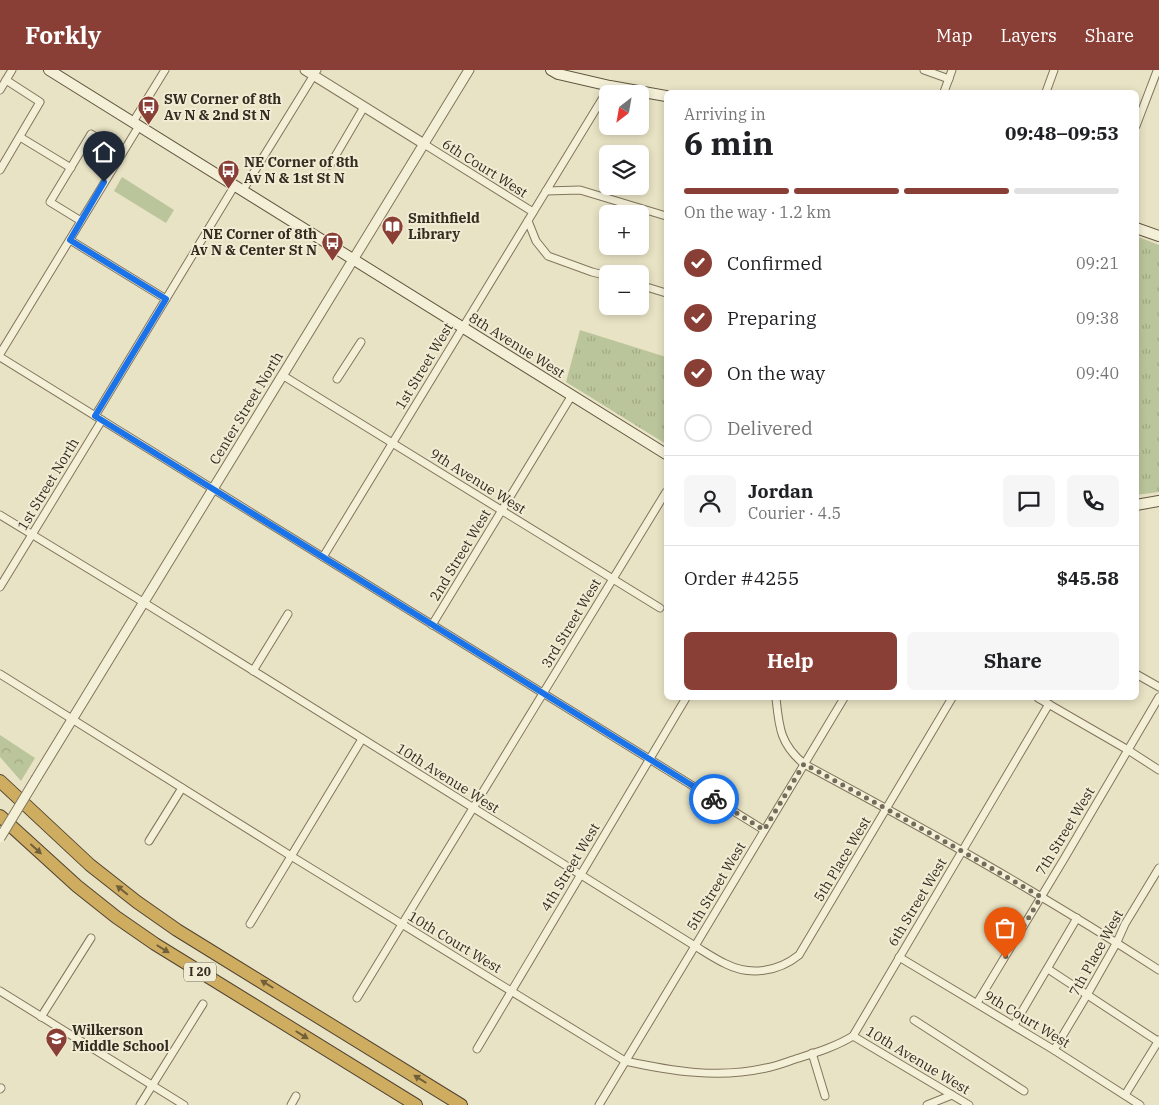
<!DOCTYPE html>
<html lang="en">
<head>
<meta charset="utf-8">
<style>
  body { margin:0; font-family:"IBM Plex Serif",serif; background:#f6f6f6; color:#202124; height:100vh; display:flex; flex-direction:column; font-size:19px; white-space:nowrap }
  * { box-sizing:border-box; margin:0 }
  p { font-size:16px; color:#757577 }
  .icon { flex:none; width:28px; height:28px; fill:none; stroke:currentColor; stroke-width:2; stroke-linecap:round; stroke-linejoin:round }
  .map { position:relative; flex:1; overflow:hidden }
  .panel { position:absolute; left:664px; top:20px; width:475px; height:610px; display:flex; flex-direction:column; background:#fff; border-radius:8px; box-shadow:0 2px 8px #0003 }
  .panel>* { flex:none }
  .needle { width:32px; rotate:211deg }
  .controls { position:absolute; left:599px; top:15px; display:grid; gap:10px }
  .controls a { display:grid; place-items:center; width:50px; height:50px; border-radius:8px; background:#fff; box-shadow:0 2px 8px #0003; font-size:25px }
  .pin { position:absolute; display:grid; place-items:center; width:42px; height:42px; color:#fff; margin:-51px -21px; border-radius:50% 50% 50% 0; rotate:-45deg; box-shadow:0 0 5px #0007 }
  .pin .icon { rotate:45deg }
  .courier { position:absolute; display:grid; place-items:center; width:50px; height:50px; margin:-25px; border:4px solid #1a73e8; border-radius:50%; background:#fff; color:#222; box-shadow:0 1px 6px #0007 }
  .overview em { font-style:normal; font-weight:700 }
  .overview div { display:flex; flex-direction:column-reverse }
  .overview { display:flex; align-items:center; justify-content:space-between; height:85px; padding:0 20px }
  h1 { font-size:32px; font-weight:700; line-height:38px }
  .bar { display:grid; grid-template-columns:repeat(4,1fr); gap:8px 5px; align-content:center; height:60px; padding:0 20px }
  .bar i { height:6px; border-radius:4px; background:#e0e0e0 }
  .bar .current { background:#893f35 }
  .bar p { grid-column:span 4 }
  .line { display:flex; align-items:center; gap:12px; padding:0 20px; border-top:1px solid #e0e0e0 }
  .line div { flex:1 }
  .round { display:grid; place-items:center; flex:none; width:52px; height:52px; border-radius:8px; background:#f6f6f6 }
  ol { padding:0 20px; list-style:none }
  li { display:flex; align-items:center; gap:15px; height:55px }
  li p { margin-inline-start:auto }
  li .icon { padding:5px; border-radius:50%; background:#893f35; color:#fff; stroke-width:4 }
  li:last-child { color:#757577 }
  li i { width:28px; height:28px; border:2px solid #e0e0e0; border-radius:50% }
  .cta { display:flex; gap:10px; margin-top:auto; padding:10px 20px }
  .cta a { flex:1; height:58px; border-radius:8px; background:#893f35; color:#fff; font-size:20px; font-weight:700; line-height:58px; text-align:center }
  .cta a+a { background:#f6f6f6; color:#202124 }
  header { display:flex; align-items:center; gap:30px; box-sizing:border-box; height:70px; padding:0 25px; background:#893f35; color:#fff }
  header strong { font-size:24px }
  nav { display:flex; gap:28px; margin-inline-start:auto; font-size:18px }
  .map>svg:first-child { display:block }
  .green { fill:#bbc59b }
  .forest { fill:url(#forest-crowns) }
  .park { fill:url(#park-tufts) }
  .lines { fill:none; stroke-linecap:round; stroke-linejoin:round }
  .minor-casing { stroke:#82755d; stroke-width:9 }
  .tertiary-casing { stroke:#82755d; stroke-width:11 }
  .secondary-casing { stroke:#635741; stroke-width:12 }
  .motorway-casing { stroke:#504331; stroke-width:14 }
  .minor { stroke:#f4f0d8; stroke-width:7 }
  .tertiary { stroke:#f4f0d8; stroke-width:9 }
  .secondary { stroke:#f4f0d8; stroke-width:10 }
  .motorway { stroke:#ceac60; stroke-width:12 }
  .tertiary-bridge-casing { stroke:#82755d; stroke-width:11; stroke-linecap:butt }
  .tertiary-bridge { stroke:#f4f0d8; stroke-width:9 }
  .oneway { fill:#715f3a }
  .done { stroke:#736c5a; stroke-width:5; stroke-dasharray:0 9 }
  .route { stroke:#1a73e8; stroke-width:6 }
  .labels { text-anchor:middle; stroke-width:4; stroke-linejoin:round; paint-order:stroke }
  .shield { fill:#f1ecd4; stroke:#6c6656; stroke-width:1 }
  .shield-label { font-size:12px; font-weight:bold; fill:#332c20 }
  .poi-label { font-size:14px; font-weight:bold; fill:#332c20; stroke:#f1ecd4; text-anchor:start }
  .street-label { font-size:14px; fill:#332c20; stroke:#f1ecd4 }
</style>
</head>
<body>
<header>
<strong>Forkly</strong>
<nav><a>Map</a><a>Layers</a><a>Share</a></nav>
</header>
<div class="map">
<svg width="1159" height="1035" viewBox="0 0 1159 1035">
  <defs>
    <pattern id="forest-crowns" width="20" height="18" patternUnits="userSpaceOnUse" patternTransform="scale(1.25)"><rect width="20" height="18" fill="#bbc59b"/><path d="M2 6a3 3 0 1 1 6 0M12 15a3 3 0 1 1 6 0" fill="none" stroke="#a1a985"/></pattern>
    <pattern id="park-tufts" width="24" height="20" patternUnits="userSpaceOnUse" patternTransform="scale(1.25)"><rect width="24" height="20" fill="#bbc59b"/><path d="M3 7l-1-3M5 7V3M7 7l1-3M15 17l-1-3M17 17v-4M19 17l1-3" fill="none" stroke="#a1a985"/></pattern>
  </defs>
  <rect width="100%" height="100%" fill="#e9e3c5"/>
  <path class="green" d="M122,107l52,33 -8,13 -52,-32z"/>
  <path class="forest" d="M0,665l35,23 -14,23 -21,-24z"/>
  <g class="park">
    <path d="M1136,166l23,9v247l-23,3z"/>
    <path d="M580,260l86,27v87l-100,-62z"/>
  </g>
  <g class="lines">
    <defs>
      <g id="minor">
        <path d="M924,0l25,9"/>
        <path d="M0,20l12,-20"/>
        <path d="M944,22l8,-22"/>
        <path d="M1046,22l8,-22"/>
        <path d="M133,52l32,-52"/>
        <path d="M1136,56l21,-55"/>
        <path d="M20,67l51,31"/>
        <path d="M424,74l109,68"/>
        <path d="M330,95l34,-58"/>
        <path d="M0,100l40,-68 -34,-22"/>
        <path d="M243,120l74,-120"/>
        <path d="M546,121l34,-1 86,26"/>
        <path d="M81,151l-31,-19 41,-68 31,19"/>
        <path d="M528,151l8,20 12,15 44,16 16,4"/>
        <path d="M70,170l96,59"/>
        <path d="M640,215l26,8"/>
        <path d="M0,284l139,-228"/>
        <path d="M0,287l764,473"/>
        <path d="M282,305l378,233"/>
        <path d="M337,309l24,-37"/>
        <path d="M95,346l140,-231"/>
        <path d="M0,445l143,87 552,344c10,6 20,13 31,18 24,12 52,8 73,-9l153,-257"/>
        <path d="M323,487l287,-471"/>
        <path d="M0,517l102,-167"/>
        <path d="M432,555l140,-230"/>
        <path d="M253,601l35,-57"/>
        <path d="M0,604l291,182 334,205c46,10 94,18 141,7 11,-2 23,-7 33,-10 19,-6 38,-12 54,-22l196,-332"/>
        <path d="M1136,604l23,13"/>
        <path d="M776,628c3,29 4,46 28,66 121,65 240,131 355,206"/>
        <path d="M1038,628l90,52 31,20"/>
        <path d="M149,771l33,-53"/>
        <path d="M250,854l112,-185"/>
        <path d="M899,887l155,93 86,55"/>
        <path d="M1048,899l111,73"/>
        <path d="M0,921l184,114"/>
        <path d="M357,928l309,-506"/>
        <path d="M977,933l87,-144 95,-162"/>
        <path d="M41,947l50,-79"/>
        <path d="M914,950l110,71"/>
        <path d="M1014,955l63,-107"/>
        <path d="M853,966l116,69"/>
        <path d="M477,979l209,-351"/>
        <path d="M1054,980l33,-55 30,-53 8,-18 34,-56"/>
        <path d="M812,983l13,43"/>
        <path d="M0,1019l1,-1"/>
        <path d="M1125,1025l34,-55"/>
        <path d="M140,1035l63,-101"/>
        <path d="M291,1035l5,-9"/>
        <path d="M599,1035l96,-159 149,-248"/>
        <path d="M927,1035l25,-10"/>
      </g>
      <g id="tertiary">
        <path d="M305,0l119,74"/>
        <path d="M37,707l432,-707"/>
      </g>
      <g id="secondary">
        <path d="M49,0l617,384"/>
        <path d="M551,0l7,4 52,12 56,10"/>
        <path d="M1136,158l23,8"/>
        <path d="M1136,435l23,-4"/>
      </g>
      <g id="motorway">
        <path d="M0,711l90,84 47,37 40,28 284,175"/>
        <path d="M0,746l77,70 39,31 39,27 261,161"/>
      </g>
    </defs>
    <use href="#minor" class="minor-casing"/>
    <use href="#tertiary" class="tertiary-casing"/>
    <use href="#secondary" class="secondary-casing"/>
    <use href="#motorway" class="motorway-casing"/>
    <use href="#minor" class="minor"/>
    <use href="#tertiary" class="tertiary"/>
    <use href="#secondary" class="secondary"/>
    <use href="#motorway" class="motorway"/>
    <defs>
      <path id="tertiary-bridge" d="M0,768l37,-61"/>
    </defs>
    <use href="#tertiary-bridge" class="tertiary-bridge-casing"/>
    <use href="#tertiary-bridge" class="tertiary-bridge"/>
  </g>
  <defs><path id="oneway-solid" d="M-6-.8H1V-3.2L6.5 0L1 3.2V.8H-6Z" transform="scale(1.25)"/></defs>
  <g class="oneway">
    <use href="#oneway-solid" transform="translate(36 779) rotate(42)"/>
    <use href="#oneway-solid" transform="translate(122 820) rotate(-141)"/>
    <use href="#oneway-solid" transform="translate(163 879) rotate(32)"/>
    <use href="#oneway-solid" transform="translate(267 914) rotate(-148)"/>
    <use href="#oneway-solid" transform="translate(302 965) rotate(32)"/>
    <use href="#oneway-solid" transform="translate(420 1009) rotate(-148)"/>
  </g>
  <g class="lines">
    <path class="done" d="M714,729l50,31 40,-66c80,43 159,87 237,133l-36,61"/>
    <path class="route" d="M104,112l-34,58 96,59 -71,117 619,383"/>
  </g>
  <defs>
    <symbol id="bus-pin" viewBox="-11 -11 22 30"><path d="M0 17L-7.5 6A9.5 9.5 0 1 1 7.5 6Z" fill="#893f35" stroke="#f1ecd4"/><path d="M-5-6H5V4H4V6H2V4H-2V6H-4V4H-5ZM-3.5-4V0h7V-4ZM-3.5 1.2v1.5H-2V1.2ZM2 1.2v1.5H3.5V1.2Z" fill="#fff"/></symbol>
    <symbol id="library-pin" viewBox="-11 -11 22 30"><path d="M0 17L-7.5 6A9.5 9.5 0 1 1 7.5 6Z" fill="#893f35" stroke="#f1ecd4"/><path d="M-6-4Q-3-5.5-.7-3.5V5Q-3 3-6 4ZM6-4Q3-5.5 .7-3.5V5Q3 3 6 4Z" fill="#fff"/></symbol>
    <symbol id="school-pin" viewBox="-11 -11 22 30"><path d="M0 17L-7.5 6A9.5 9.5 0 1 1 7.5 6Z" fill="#893f35" stroke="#f1ecd4"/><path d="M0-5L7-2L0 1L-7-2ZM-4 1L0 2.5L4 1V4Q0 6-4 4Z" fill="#fff"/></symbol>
  </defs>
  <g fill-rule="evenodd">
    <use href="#bus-pin" x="136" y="24" width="25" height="34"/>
    <use href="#bus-pin" x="216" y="88" width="25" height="34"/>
    <use href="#library-pin" x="380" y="144" width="25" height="34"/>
    <use href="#bus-pin" x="320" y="160" width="25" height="34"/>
    <use href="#school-pin" x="44" y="956" width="25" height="34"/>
  </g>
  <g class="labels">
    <rect class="shield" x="184" y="892.5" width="32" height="19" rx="4"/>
    <g class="shield-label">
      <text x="200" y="906">I 20</text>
    </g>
    <g class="poi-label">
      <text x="164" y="34">SW Corner of 8th<tspan x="164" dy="16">Av N &amp; 2nd St N</tspan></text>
      <text x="244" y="97">NE Corner of 8th<tspan x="244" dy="16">Av N &amp; 1st St N</tspan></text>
      <text x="408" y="153">Smithfield<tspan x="408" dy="16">Library</tspan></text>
      <text x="317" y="169" text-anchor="end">NE Corner of 8th<tspan x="317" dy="16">Av N &amp; Center St N</tspan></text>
      <text x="72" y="965">Wilkerson<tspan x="72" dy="16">Middle School</tspan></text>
    </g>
    <g class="street-label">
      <text transform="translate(485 98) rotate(32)" y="5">6th Court West</text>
      <text transform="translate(517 275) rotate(32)" y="5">8th Avenue West</text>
      <text transform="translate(424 296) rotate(-59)" y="5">1st Street West</text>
      <text transform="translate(246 338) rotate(-59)" y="5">Center Street North</text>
      <text transform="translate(478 411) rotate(32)" y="5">9th Avenue West</text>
      <text transform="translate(48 414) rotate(-59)" y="5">1st Street North</text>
      <text transform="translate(460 485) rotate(-59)" y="5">2nd Street West</text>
      <text transform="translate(571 553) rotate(-59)" y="5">3rd Street West</text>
      <text transform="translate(448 708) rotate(32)" y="5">10th Avenue West</text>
      <text transform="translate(1065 761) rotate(-59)" y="5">7th Street West</text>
      <text transform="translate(842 789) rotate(-59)" y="5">5th Place West</text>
      <text transform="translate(570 797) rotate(-59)" y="5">4th Street West</text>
      <text transform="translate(716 816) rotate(-59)" y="5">5th Street West</text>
      <text transform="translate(917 832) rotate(-59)" y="5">6th Street West</text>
      <text transform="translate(455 872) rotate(31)" y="5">10th Court West</text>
      <text transform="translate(1096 883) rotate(-61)" y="5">7th Place West</text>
      <text transform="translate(1027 949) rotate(31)" y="5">9th Court West</text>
      <text transform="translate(918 990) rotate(31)" y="5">10th Avenue West</text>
    </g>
  </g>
</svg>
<div class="controls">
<a><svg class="needle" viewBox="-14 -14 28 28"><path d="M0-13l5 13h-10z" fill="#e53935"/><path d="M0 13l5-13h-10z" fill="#757577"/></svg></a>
<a><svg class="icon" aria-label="layers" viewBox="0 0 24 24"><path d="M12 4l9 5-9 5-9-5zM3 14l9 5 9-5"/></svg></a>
<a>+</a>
<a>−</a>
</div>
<div class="pin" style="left:1005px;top:888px;background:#ea580c"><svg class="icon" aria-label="bag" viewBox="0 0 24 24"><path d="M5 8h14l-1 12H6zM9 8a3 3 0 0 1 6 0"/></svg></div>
<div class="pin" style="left:104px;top:112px;background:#1f2937"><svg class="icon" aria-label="home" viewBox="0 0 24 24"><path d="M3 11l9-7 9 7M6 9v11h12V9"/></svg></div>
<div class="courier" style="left:714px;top:729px"><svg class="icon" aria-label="bike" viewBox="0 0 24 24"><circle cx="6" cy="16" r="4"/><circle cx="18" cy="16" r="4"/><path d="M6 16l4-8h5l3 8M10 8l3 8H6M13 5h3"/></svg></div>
<section class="panel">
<div class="overview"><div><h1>6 min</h1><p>Arriving in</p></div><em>09:48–09:53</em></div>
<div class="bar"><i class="current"></i><i class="current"></i><i class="current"></i><i></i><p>On the way · 1.2 km</p></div>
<ol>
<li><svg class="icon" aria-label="check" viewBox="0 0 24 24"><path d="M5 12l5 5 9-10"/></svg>Confirmed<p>09:21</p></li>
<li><svg class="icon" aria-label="check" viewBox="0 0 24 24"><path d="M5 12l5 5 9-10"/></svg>Preparing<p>09:38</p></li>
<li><svg class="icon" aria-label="check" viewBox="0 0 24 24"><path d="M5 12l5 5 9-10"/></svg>On the way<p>09:40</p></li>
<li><i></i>Delivered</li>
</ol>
<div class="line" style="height:90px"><a class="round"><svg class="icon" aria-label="person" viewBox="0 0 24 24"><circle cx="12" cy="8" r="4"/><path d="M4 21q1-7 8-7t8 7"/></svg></a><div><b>Jordan</b><p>Courier · 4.5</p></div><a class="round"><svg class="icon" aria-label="chat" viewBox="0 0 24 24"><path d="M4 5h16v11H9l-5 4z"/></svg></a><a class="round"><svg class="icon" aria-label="phone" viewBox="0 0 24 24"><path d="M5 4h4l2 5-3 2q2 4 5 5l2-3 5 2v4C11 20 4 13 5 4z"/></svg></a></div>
<div class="line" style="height:65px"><div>Order #4255</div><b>$45.58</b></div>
<div class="cta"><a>Help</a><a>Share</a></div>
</section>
</div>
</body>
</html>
